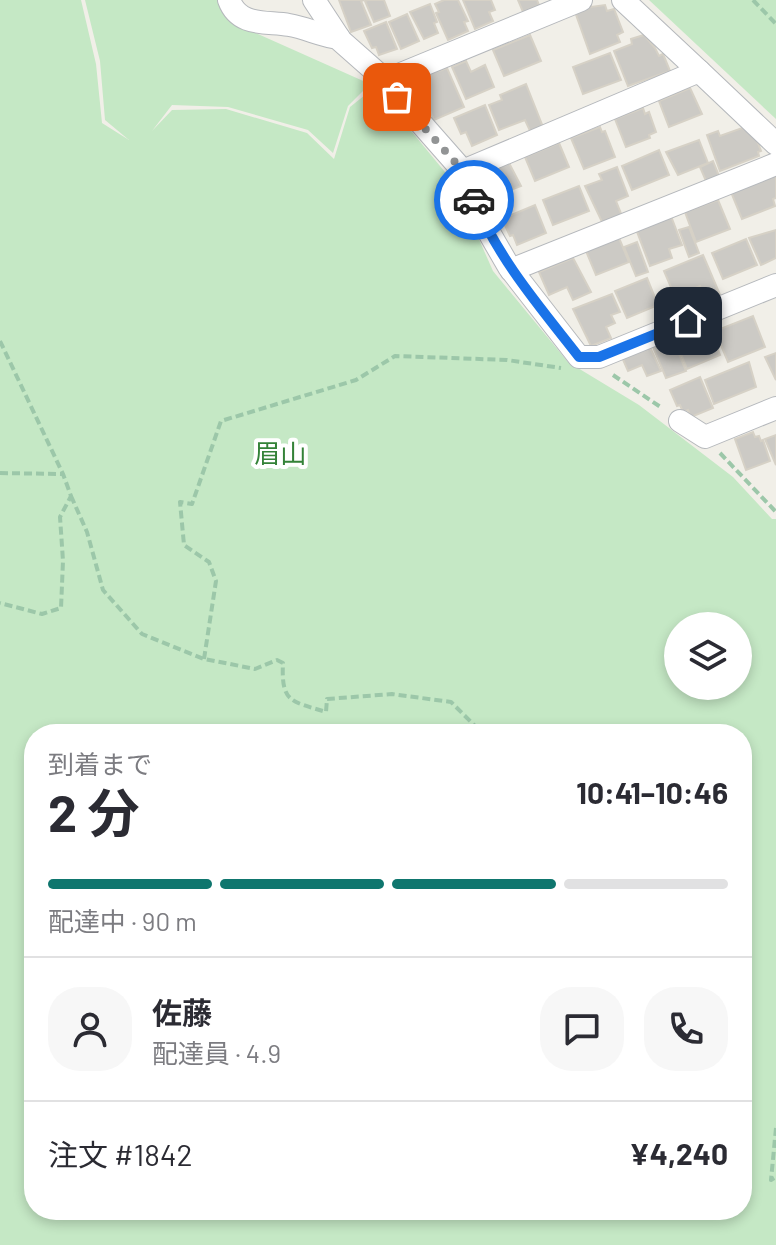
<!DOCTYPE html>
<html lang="ja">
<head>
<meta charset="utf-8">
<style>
  body { margin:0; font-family:Barlow,"Noto Sans JP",sans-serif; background:#f7f7f7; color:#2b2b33; height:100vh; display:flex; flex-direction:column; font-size:30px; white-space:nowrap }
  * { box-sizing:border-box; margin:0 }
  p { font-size:26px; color:#7c7c81 }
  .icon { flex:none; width:44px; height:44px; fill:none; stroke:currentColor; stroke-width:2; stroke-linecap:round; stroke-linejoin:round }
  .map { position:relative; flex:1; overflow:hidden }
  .details { position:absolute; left:24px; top:724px; width:728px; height:496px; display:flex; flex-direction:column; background:#fff; border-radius:32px; box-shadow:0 4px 12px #0003 }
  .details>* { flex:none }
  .buttons { position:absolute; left:664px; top:612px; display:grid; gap:16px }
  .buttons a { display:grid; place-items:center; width:88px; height:88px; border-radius:50%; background:#fff; box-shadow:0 4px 12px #0003; font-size:40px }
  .pin { position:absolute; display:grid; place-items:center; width:68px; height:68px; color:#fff; margin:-34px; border-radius:16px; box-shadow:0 4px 12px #0006 }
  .courier { position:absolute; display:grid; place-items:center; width:80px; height:80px; margin:-40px; border:6px solid #1a73e8; border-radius:50%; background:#fff; color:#222; box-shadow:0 2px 10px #0007 }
  .headline em { font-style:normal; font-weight:700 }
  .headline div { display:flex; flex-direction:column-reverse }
  .headline { display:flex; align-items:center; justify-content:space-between; height:136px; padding:0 24px }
  h1 { font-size:52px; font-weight:700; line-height:60px }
  .bar { display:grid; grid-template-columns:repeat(4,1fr); gap:12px 8px; align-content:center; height:96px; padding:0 24px }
  .bar i { height:10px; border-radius:6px; background:#e1e1e2 }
  .bar .selected { background:#0f766e }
  .bar p { grid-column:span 4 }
  .line { display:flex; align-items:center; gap:20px; padding:0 24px; border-top:2px solid #e1e1e2 }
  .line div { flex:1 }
  .round { display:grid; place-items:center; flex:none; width:84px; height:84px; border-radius:32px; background:#f7f7f7 }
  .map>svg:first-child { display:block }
  .green { fill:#c5e8c5; fill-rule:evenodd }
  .building { fill:#cccac5; stroke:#d6d1c6; stroke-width:2 }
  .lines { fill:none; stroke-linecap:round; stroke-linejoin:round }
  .street-casing { stroke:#b5b8bc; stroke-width:24 }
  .path { stroke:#9cc7a9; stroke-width:4; stroke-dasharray:8 4; stroke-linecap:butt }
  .street { stroke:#fff; stroke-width:22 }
  .done { stroke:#929495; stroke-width:8; stroke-dasharray:0 14.4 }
  .route { stroke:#1a73e8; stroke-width:10 }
  .labels { text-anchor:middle; stroke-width:8; stroke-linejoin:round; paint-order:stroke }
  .park-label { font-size:26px; fill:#348238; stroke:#fff }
</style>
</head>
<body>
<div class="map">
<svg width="776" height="1245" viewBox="0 0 776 1245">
  <rect width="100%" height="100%" fill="#f1efe8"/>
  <g class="green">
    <path d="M0,0h81l15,64 6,59 27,17 -24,-20 -5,-59 -15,-61h138l6,21 141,63 -22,22 -15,47 -25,-23 -80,-23 -56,-2 -20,26 20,-21 54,-1 81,24 27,26 16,-52 25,-20 79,96 39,88 75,91 71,43 94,72 39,42h4v726h-776zM678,626h60v60h-60zM34,734h708v476h-708z"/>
    <path d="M649,0h127v119z"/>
  </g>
  <g class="building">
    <path d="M339,0h25l-3,1 10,24 -20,7z"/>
    <path d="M368,0h16l6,16 -16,6 -9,-21z"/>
    <path d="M444,0h14l10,21 -4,1 4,9 -20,9 -12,-27 3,-1 -4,-8z"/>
    <path d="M463,0h28l4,10 -6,2 4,9 -18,8z"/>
    <path d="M518,0h19l2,5 -16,7z"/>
    <path d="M590,3l1,4 14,-2 2,6 7,-2 9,23 -6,3 3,7 -30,12 -16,-45z"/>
    <path d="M430,4l7,18 -3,1 4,10 -14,6 -14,-27z"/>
    <path d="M407,14l12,27 -18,8 -12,-27z"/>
    <path d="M386,22l11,27 -18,6 -3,-8 -4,1 -8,-17z"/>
    <path d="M530,35l11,26 -37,15 -11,-26z"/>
    <path d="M644,35l11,13 4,8 4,-2 7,17 -42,15 -14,-35 18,-7 -1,-5z"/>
    <path d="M610,53l11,27 -38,14 -10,-27z"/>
    <path d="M466,61l5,11 14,-7 9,22 -28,12 -14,-32z"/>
    <path d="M438,68l1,3 8,-3 17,39 -30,13 -18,-42z"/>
    <path d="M526,84l17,43 -12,6 -6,-13 -26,10 -10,-25 13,-5 -2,-5z"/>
    <path d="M690,88l12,26 -33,13 -10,-26z"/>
    <path d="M485,105l12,30 -25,11 -6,-14 -5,2 -7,-16z"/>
    <path d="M643,108l2,6 4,-2 7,20 -7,3 1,3 -24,9 -11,-28z"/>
    <path d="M600,127l2,5 3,-1 10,26 -31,12 -13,-31z"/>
    <path d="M742,128l14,10 5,13 -3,1 1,4 -39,15 -13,-36 11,-4 2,5z"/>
    <path d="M699,140l9,23 -30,12 -12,-23z"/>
    <path d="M559,143l10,24 -34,14 -10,-24z"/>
    <path d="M659,150l10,25 -37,15 -10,-24z"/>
    <path d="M713,161l6,15 -13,5 -6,-14z"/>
    <path d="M509,163l12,23 -31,12 -9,-23z"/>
    <path d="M617,167l11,29 -12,5 6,15 -19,8 -18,-38 17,-6 -3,-6z"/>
    <path d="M776,176v22l-3,1 2,7 -33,13 -11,-27z"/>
    <path d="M579,186l10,25 -36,14 -10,-25z"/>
    <path d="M718,200l12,29 -34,13 -11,-30z"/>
    <path d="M535,205l11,28 -29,12 -4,-10 -3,1 -8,-17z"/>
    <path d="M671,216l11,29 -13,4 3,9 -22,8 -14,-37z"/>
    <path d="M689,227l10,26 -10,4 -10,-27z"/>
    <path d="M776,230v28l-15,7 -12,-27z"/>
    <path d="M619,238l10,24 -33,13 -10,-24z"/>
    <path d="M746,239l11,26 -34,14 -11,-26z"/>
    <path d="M637,242l11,30 -12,4 -12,-29z"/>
    <path d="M703,255l18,42 -14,7 -7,-18 -22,9 -2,-4 -3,1 -9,-21z"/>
    <path d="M573,258l18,34 -18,8 -6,-13 -18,8 -10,-23z"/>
    <path d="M647,278l11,27 -31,13 -12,-27z"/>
    <path d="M612,294l8,18 -9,3 4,8 -9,4 5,11 -20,8 -18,-37z"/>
    <path d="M753,316l12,31 -37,15 -13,-31z"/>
    <path d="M711,332l9,23 -33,14 -9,-23z"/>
    <path d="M673,339l13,32 -20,7 -13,-31z"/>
    <path d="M648,343l13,28 -14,5 -5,-11 -14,6 -7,-16z"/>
    <path d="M776,353v27l-11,-23z"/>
    <path d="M749,362l7,25 -42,17 -9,-24z"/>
    <path d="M700,377l13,31 -22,9 -3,-7 -5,2 -3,-7 -3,1 -7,-16z"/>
    <path d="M753,432l2,5 4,-1 2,5 2,-1 7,21 -24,9 -11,-31z"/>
    <path d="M776,435v30l-11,-26z"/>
  </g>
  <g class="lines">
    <defs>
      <g id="street">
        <path d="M229,0c10,27 37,21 60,25 18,3 32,11 50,13"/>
        <path d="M314,0l27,41 34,30 88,100 20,51 26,45 70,90h20l177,-72"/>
        <path d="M623,0l76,71"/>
        <path d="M384,81l197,-81"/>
        <path d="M463,171l236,-100 77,73"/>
        <path d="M511,270l265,-106"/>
        <path d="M680,421l25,16 71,-29"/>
      </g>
    </defs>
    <use href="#street" class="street-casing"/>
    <g class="path">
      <path d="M753,0l23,24"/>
      <path d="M0,341l63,133 8,22 -11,21 3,44 -2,47 -19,6 -42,-11"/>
      <path d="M613,375l49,33"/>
      <path d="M720,453l56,59"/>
      <path d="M0,473l63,1"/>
      <path d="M71,496l16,36 16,58 39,44 62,25 26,5 25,5 22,-9 6,3c-2,40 8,38 43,49l1,-13 65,-5 59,8 32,32"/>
      <path d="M204,659l12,-78 -7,-19 -25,-17 -4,-43 12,2 29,-83 135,-41 39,-24 112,4 54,8"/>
      <path d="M776,1128l-5,52 5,-3"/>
    </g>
    <use href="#street" class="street"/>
  </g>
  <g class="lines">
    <path class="done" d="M397,97l66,74 11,29"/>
    <path class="route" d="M474,200c25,60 66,107 105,157h20l89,-36"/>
  </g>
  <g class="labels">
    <g class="park-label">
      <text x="280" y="463">眉山</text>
    </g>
  </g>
</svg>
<div class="buttons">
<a><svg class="icon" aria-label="layers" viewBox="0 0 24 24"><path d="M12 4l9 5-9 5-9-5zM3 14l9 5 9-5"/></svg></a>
</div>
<div class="pin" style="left:397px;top:97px;background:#ea580c"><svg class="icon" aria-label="bag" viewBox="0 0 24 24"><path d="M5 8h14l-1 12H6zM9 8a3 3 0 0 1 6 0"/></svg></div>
<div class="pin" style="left:688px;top:321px;background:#1f2937"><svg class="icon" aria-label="home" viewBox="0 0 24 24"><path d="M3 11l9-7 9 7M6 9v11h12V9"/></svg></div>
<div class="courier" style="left:474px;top:200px"><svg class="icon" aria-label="car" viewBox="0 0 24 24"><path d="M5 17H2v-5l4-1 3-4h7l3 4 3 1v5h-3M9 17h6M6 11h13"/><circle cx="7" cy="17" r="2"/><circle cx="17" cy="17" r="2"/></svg></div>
<section class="details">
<div class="headline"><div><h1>2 分</h1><p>到着まで</p></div><em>10:41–10:46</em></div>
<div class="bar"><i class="selected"></i><i class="selected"></i><i class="selected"></i><i></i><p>配達中 · 90 m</p></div>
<div class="line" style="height:144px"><a class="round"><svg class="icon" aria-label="person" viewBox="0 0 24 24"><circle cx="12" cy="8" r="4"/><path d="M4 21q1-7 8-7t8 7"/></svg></a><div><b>佐藤</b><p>配達員 · 4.9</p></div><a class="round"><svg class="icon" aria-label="chat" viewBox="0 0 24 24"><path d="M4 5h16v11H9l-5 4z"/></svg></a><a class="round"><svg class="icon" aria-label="phone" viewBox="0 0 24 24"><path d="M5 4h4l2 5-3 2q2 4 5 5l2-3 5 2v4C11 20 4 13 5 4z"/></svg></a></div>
<div class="line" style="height:104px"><div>注文 #1842</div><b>¥4,240</b></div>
</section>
</div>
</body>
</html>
